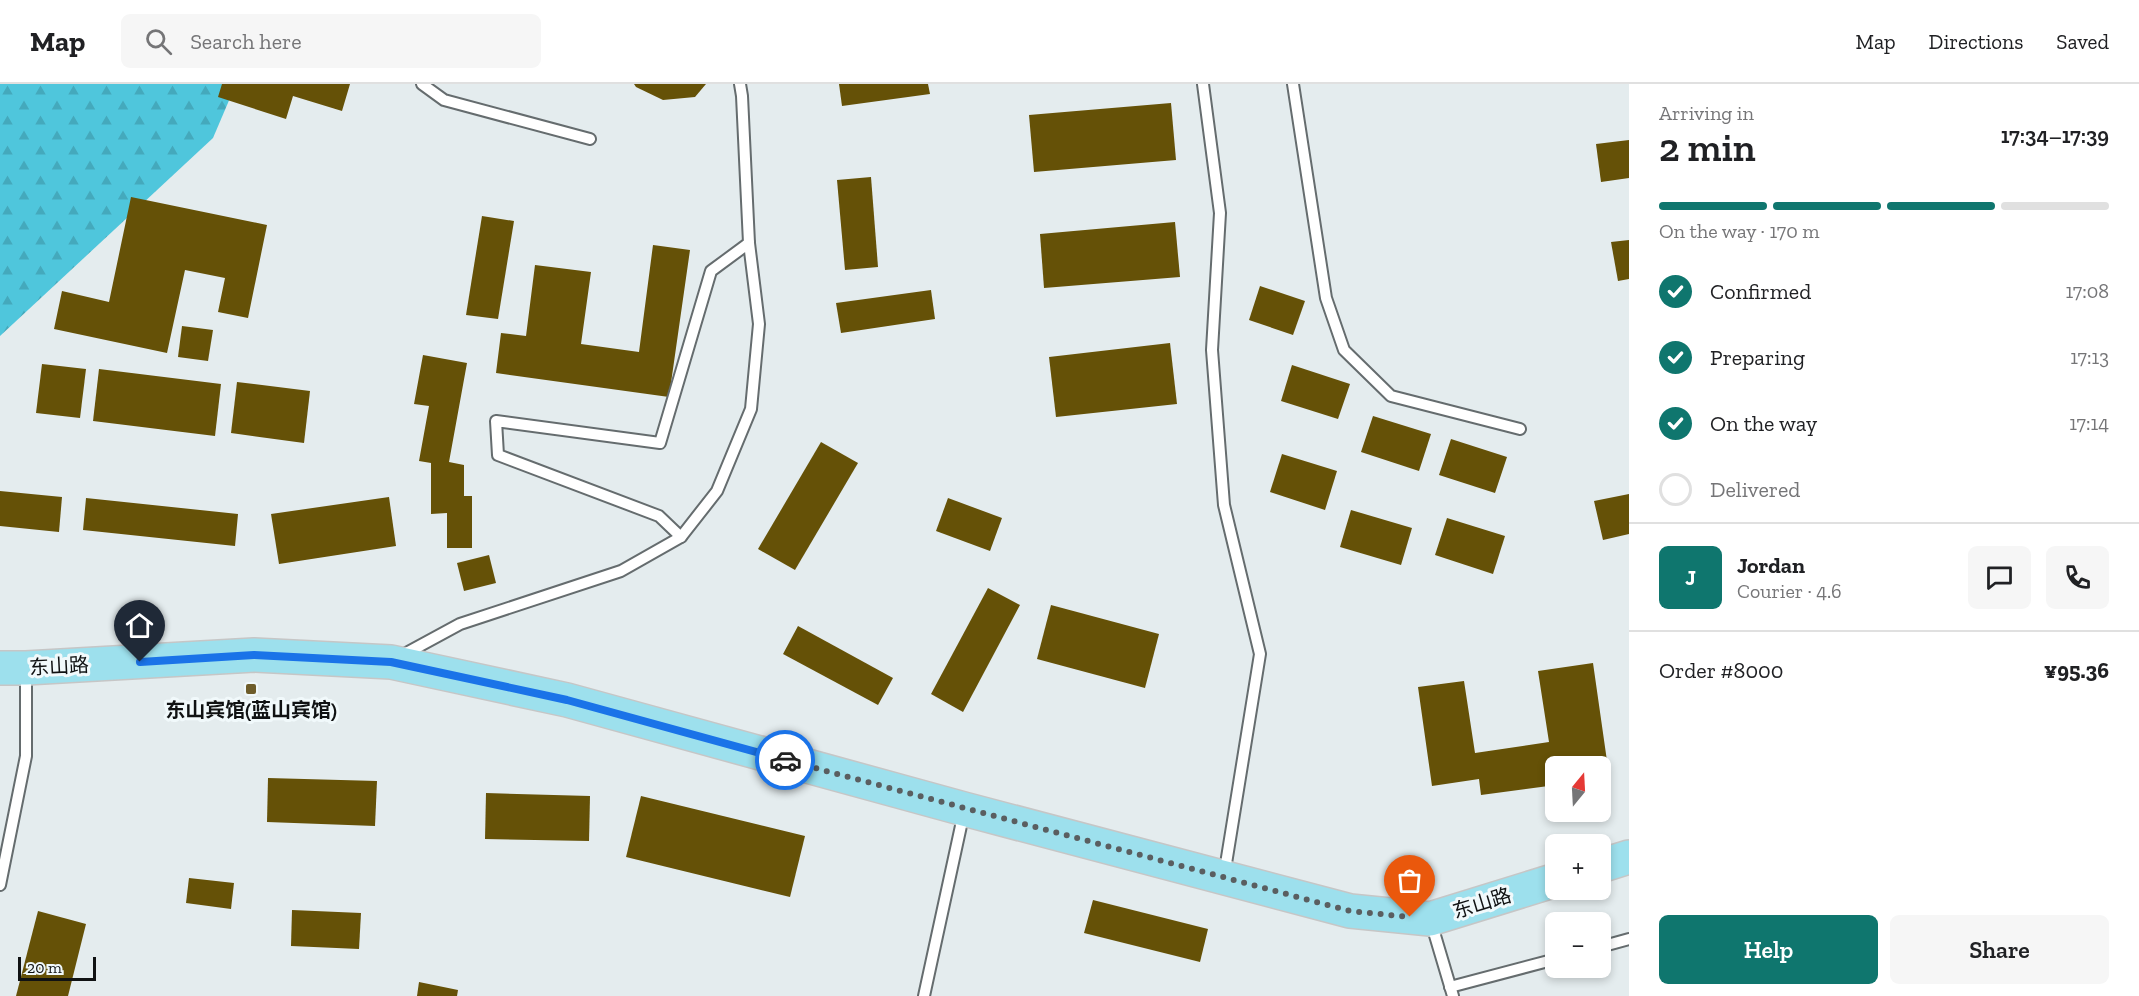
<!DOCTYPE html>
<html lang="en">
<head>
<meta charset="utf-8">
<style>
  body { margin:0; font-family:"Zilla Slab","Noto Sans SC",serif; background:#f6f6f6; color:#202124; height:100vh; display:flex; flex-direction:column; font-size:22px; white-space:nowrap }
  * { box-sizing:border-box; margin:0 }
  p { font-size:20px; color:#757577 }
  .icon { flex:none; width:33px; height:33px; fill:none; stroke:currentColor; stroke-width:2; stroke-linecap:round; stroke-linejoin:round }
  .map { position:relative; flex:1; overflow:hidden }
  .details { display:flex; flex-direction:column; background:#fff; width:510px }
  .details>* { flex:none }
  .needle { width:39px; rotate:18deg }
  .buttons { position:absolute; left:1545px; top:672px; display:grid; gap:12px }
  .buttons a { display:grid; place-items:center; width:66px; height:66px; border-radius:9px; background:#fff; box-shadow:0 3px 9px #0003; font-size:30px }
  .scale { position:absolute; left:18px; bottom:15px; width:78px; box-sizing:border-box; padding-left:6px; border:3px solid #101213; border-top:0; font-size:16px; line-height:21px; white-space:nowrap; color:#101213; -webkit-text-stroke:4px #f1f9fb; paint-order:stroke }
  .pin { position:absolute; display:grid; place-items:center; width:51px; height:51px; color:#fff; margin:-62px -26px; border-radius:50% 50% 50% 0; rotate:-45deg; box-shadow:0 0 6px #0007 }
  .pin .icon { rotate:45deg }
  .courier { position:absolute; display:grid; place-items:center; width:60px; height:60px; margin:-30px; border:4px solid #1a73e8; border-radius:50%; background:#fff; color:#222; box-shadow:0 2px 8px #0007 }
  .summary em { font-style:normal; font-weight:600 }
  .summary div { display:flex; flex-direction:column-reverse }
  .summary { display:flex; align-items:center; justify-content:space-between; height:102px; padding:0 30px }
  h1 { font-size:39px; font-weight:600; line-height:45px }
  .bar { display:grid; grid-template-columns:repeat(4,1fr); gap:9px 6px; align-content:center; height:72px; padding:0 30px }
  .bar i { height:8px; border-radius:4px; background:#e0e0e0 }
  .bar .on { background:#0f766e }
  .bar p { grid-column:span 4 }
  .line { display:flex; align-items:center; gap:15px; padding:0 30px; border-top:2px solid #e0e0e0 }
  .line div { flex:1 }
  .round { display:grid; place-items:center; flex:none; width:63px; height:63px; border-radius:9px; background:#f6f6f6 }
  ol { padding:0 30px; list-style:none }
  li { display:flex; align-items:center; gap:18px; height:66px }
  li p { margin-inline-start:auto }
  li .icon { padding:6px; border-radius:50%; background:#0f766e; color:#fff; stroke-width:4 }
  li:last-child { color:#757577 }
  li i { width:33px; height:33px; border:3px solid #e0e0e0; border-radius:50% }
  .button { display:flex; gap:12px; margin-top:auto; padding:12px 30px }
  .button a { flex:1; height:69px; border-radius:9px; background:#0f766e; color:#fff; font-size:24px; font-weight:600; line-height:69px; text-align:center }
  .button a+a { background:#f6f6f6; color:#202124 }
  header { display:flex; align-items:center; gap:36px; box-sizing:border-box; height:84px; padding:0 30px; background:#fff; border-bottom:2px solid #e0e0e0 }
  header strong { font-size:28px }
  nav { display:flex; gap:33px; margin-inline-start:auto; font-size:21px }
  .search { width:420px; height:54px; background:#f6f6f6; display:flex; align-items:center; gap:15px; box-sizing:border-box; padding:0 21px; border-radius:9px; color:#757577; font-size:22px }
  main { display:flex; flex:1; min-height:0 }
  .map>svg:first-child { display:block }
  .forest { fill:url(#forest-firs) }
  .building { fill:#655107 }
  .lines { fill:none; stroke-linecap:round; stroke-linejoin:round }
  .lane-casing { stroke:#656c6e; stroke-width:14 }
  .primary-casing { stroke:#c6c6c6; stroke-width:36 }
  .lane { stroke:#fff; stroke-width:10 }
  .primary { stroke:#9de0ed; stroke-width:33 }
  .done { stroke:#5a5e60; stroke-width:6; stroke-dasharray:0 10.8 }
  .route { stroke:#1a73e8; stroke-width:8 }
  .poi-dot { fill:#6e5d2b; stroke:#f1f9fb; stroke-width:2 }
  .labels { text-anchor:middle; stroke-width:6; stroke-linejoin:round; paint-order:stroke }
  .street-label { font-size:20px; fill:#101213; stroke:#f1f9fb }
  .poi-label { font-size:20px; font-weight:bold; fill:#101213; stroke:#f1f9fb }
</style>
</head>
<body>
<header>
<strong>Map</strong>
<div class="search"><svg class="icon" aria-label="search" viewBox="0 0 24 24"><circle cx="10" cy="10" r="6"/><path d="M15 15l6 6"/></svg>Search here</div>
<nav><a>Map</a><a>Directions</a><a>Saved</a></nav>
</header>
<main>
<div class="map">
<svg width="1629" height="912" viewBox="0 0 1629 912">
  <defs>
    <pattern id="forest-firs" width="22" height="20" patternUnits="userSpaceOnUse" patternTransform="scale(1.5)"><rect width="22" height="20" fill="#4fc6dc"/><path d="M5 1l3.5 6h-7zM16 11l3.5 6h-7z" fill="#44a9bc"/></pattern>
  </defs>
  <rect width="100%" height="100%" fill="#e4ecee"/>
  <path class="forest" d="M0,0h236l-23,54 -213,198z"/>
  <g class="building">
    <path d="M222,0h128l-8,27 -49,-15 -7,23 -68,-22z"/>
    <path d="M634,0h72l-11,13 -32,3 -27,-13z"/>
    <path d="M839,0h89l2,10 -88,12z"/>
    <path d="M1171,19l5,57 -142,12 -5,-57z"/>
    <path d="M1629,56v38l-28,4 -5,-38z"/>
    <path d="M871,93l7,90 -33,3 -8,-90z"/>
    <path d="M131,113l136,28 -19,93 -30,-6 7,-34 -40,-8 -18,83 -113,-24 8,-38 47,11z"/>
    <path d="M482,132l32,5 -16,98 -32,-4z"/>
    <path d="M1175,138l5,55 -136,11 -4,-54z"/>
    <path d="M1629,156v39l-11,2 -7,-39z"/>
    <path d="M653,161l37,5 -21,147 -173,-24 5,-40 25,3 9,-71 56,7 -10,72 58,8z"/>
    <path d="M1260,202l45,15 -12,34 -44,-15z"/>
    <path d="M931,206l4,29 -94,14 -5,-30z"/>
    <path d="M182,242l31,4 -5,31 -30,-4z"/>
    <path d="M1170,259l7,61 -121,13 -7,-60z"/>
    <path d="M423,271l44,8 -18,99 15,3v31h8v52h-25v-35l-16,1v-51l-12,-2 10,-55 -15,-2z"/>
    <path d="M42,280l44,5 -6,49 -44,-5z"/>
    <path d="M1292,281l58,19 -12,35 -57,-18z"/>
    <path d="M99,285l122,15 -6,52 -122,-15z"/>
    <path d="M237,298l73,9 -6,52 -73,-10z"/>
    <path d="M1373,332l58,18 -12,37 -58,-19z"/>
    <path d="M1451,355l56,18 -12,36 -56,-18z"/>
    <path d="M821,358l37,21 -63,107 -37,-21z"/>
    <path d="M1282,370l55,17 -12,39 -55,-18z"/>
    <path d="M0,407l62,6 -3,35 -59,-6z"/>
    <path d="M1629,410v40l-26,6 -9,-39z"/>
    <path d="M389,413l7,49 -117,18 -8,-50z"/>
    <path d="M86,414l152,16 -3,32 -152,-16z"/>
    <path d="M948,414l54,20 -12,33 -54,-20z"/>
    <path d="M1351,426l61,18 -11,37 -61,-18z"/>
    <path d="M1447,434l58,18 -12,38 -58,-19z"/>
    <path d="M489,471l7,28 -32,8 -7,-28z"/>
    <path d="M988,504l32,17 -57,107 -32,-18z"/>
    <path d="M1051,521l108,29 -14,54 -108,-29z"/>
    <path d="M798,542l95,52 -15,27 -95,-51z"/>
    <path d="M1593,579l14,98 -51,5 -2,2 2,17 -75,10 -2,-16 -47,7 -14,-99 46,-6 11,72 74,-11 -11,-71z"/>
    <path d="M268,694l109,3 -2,45 -108,-4z"/>
    <path d="M486,709l104,3 -1,45 -104,-2z"/>
    <path d="M641,712l164,40 -15,61 -164,-40z"/>
    <path d="M189,794l45,5 -3,26 -45,-6z"/>
    <path d="M1093,816l115,29 -8,33 -116,-29z"/>
    <path d="M292,826l69,3 -2,36 -68,-3z"/>
    <path d="M38,827l48,13 -18,72h-52z"/>
    <path d="M419,898l39,8 -1,6h-40z"/>
  </g>
  <g class="lines">
    <defs>
      <g id="lane">
        <path d="M422,0l22,16 146,39"/>
        <path d="M1203,0l17,129 -8,137 12,155 36,149 -36,222"/>
        <path d="M1293,0l33,214 18,52 47,46 129,33"/>
        <path d="M681,453l-22,-21 -161,-61 -2,-34 164,22 51,-172 38,-28"/>
        <path d="M401,572l59,-32 161,-53 60,-34 36,-46 34,-82 8,-85 -10,-81 -7,-147 -2,-12"/>
        <path d="M0,801l26,-129v-84"/>
        <path d="M1431,838l22,74"/>
        <path d="M1600,863l29,-8"/>
        <path d="M1450,903l106,-28"/>
        <path d="M924,912l40,-184"/>
      </g>
      <g id="primary">
        <path d="M0,584h26l228,-13 137,7 176,38 397,109 386,102 80,8 126,-39"/>
        <path d="M1600,782l29,-9"/>
      </g>
    </defs>
    <use href="#lane" class="lane-casing"/>
    <use href="#primary" class="primary-casing"/>
    <use href="#lane" class="lane"/>
    <use href="#primary" class="primary"/>
  </g>
  <g class="lines">
    <path class="done" d="M785,676l565,151 60,6"/>
    <path class="route" d="M140,578l114,-7 137,7 176,38 218,60"/>
  </g>
  <rect class="poi-dot" x="245" y="599" width="12" height="12" rx="3"/>
  <g class="labels">
    <g class="street-label">
      <text transform="translate(59 582) rotate(-3)" y="7">东山路</text>
      <text transform="translate(1482 819) rotate(-17)" y="7">东山路</text>
    </g>
    <g class="poi-label">
      <text x="251" y="633">东山宾馆(蓝山宾馆)</text>
    </g>
  </g>
</svg>
<div class="buttons">
<a><svg class="needle" viewBox="-14 -14 28 28"><path d="M0-13l5 13h-10z" fill="#e53935"/><path d="M0 13l5-13h-10z" fill="#757577"/></svg></a>
<a>+</a>
<a>−</a>
</div>
<div class="scale">20 m</div>
<div class="pin" style="left:1410px;top:833px;background:#ea580c"><svg class="icon" aria-label="bag" viewBox="0 0 24 24"><path d="M5 8h14l-1 12H6zM9 8a3 3 0 0 1 6 0"/></svg></div>
<div class="pin" style="left:140px;top:578px;background:#1f2937"><svg class="icon" aria-label="home" viewBox="0 0 24 24"><path d="M3 11l9-7 9 7M6 9v11h12V9"/></svg></div>
<div class="courier" style="left:785px;top:676px"><svg class="icon" aria-label="car" viewBox="0 0 24 24"><path d="M5 17H2v-5l4-1 3-4h7l3 4 3 1v5h-3M9 17h6M6 11h13"/><circle cx="7" cy="17" r="2"/><circle cx="17" cy="17" r="2"/></svg></div>
</div>
<section class="details">
<div class="summary"><div><h1>2 min</h1><p>Arriving in</p></div><em>17:34–17:39</em></div>
<div class="bar"><i class="on"></i><i class="on"></i><i class="on"></i><i></i><p>On the way · 170 m</p></div>
<ol>
<li><svg class="icon" aria-label="check" viewBox="0 0 24 24"><path d="M5 12l5 5 9-10"/></svg>Confirmed<p>17:08</p></li>
<li><svg class="icon" aria-label="check" viewBox="0 0 24 24"><path d="M5 12l5 5 9-10"/></svg>Preparing<p>17:13</p></li>
<li><svg class="icon" aria-label="check" viewBox="0 0 24 24"><path d="M5 12l5 5 9-10"/></svg>On the way<p>17:14</p></li>
<li><i></i>Delivered</li>
</ol>
<div class="line" style="height:108px"><b class="round" style="background:#0f766e;color:#fff">J</b><div><b>Jordan</b><p>Courier · 4.6</p></div><a class="round"><svg class="icon" aria-label="chat" viewBox="0 0 24 24"><path d="M4 5h16v11H9l-5 4z"/></svg></a><a class="round"><svg class="icon" aria-label="phone" viewBox="0 0 24 24"><path d="M5 4h4l2 5-3 2q2 4 5 5l2-3 5 2v4C11 20 4 13 5 4z"/></svg></a></div>
<div class="line" style="height:78px"><div>Order #8000</div><b>¥95.36</b></div>
<div class="button"><a>Help</a><a>Share</a></div>
</section>
</main>
</body>
</html>
